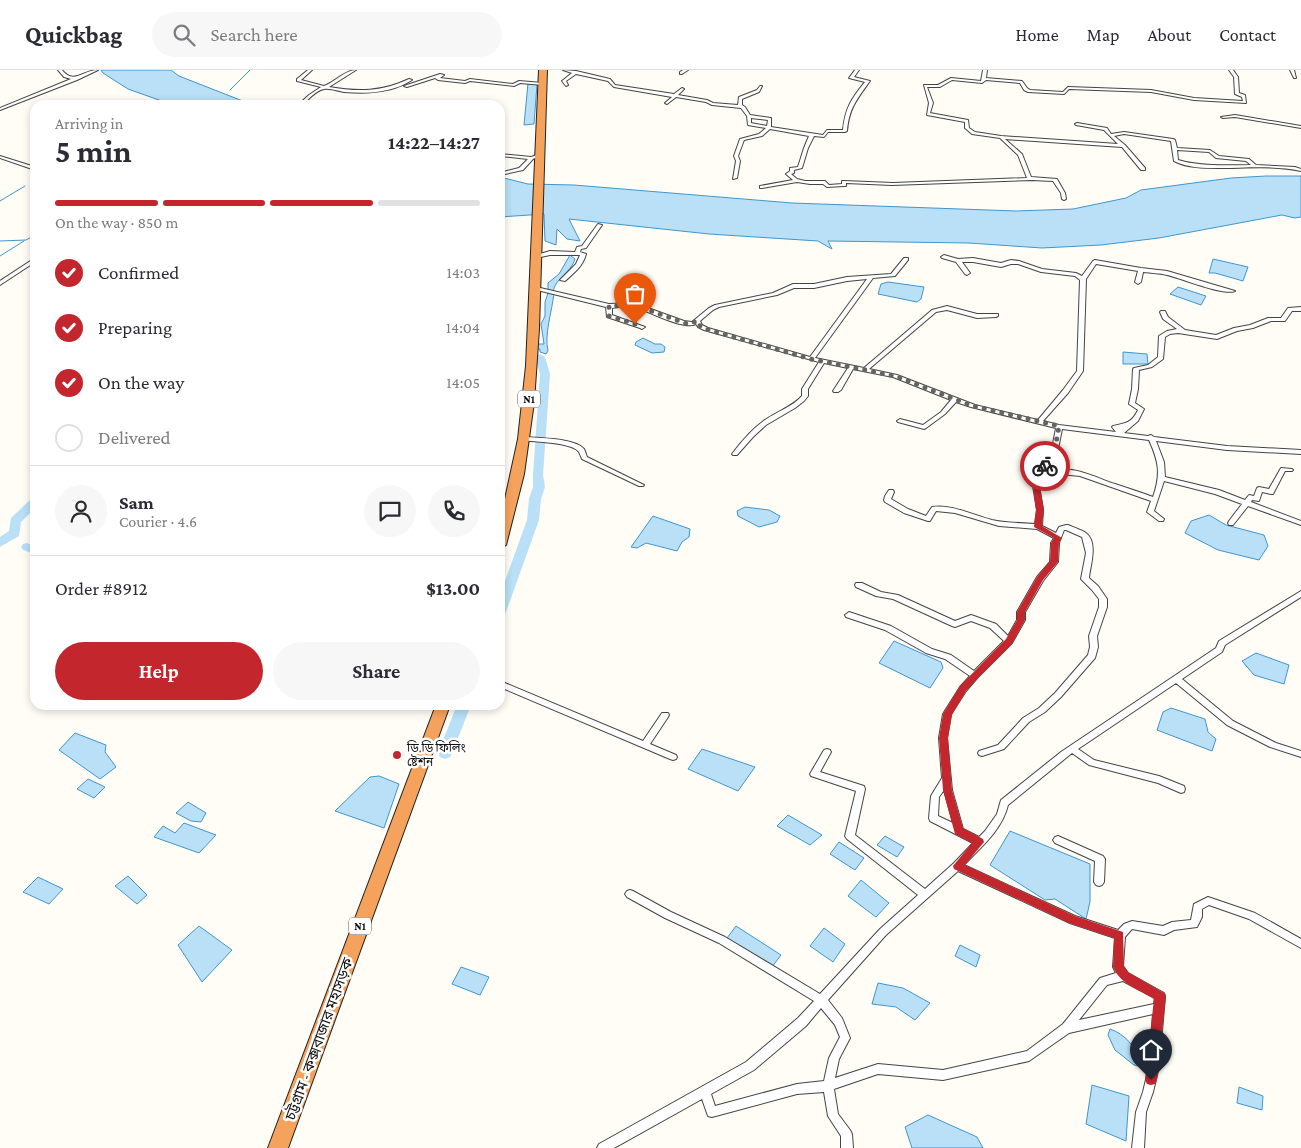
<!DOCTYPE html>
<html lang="en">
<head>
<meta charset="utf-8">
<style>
  body { margin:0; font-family:"Crimson Pro","Noto Sans Bengali",serif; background:#f7f7f7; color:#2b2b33; height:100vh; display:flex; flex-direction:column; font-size:19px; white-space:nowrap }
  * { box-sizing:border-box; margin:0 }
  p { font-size:16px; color:#7c7c81 }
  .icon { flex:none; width:28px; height:28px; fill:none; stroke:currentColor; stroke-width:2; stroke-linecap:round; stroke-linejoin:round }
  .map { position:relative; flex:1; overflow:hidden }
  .panel { position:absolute; left:30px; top:30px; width:475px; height:610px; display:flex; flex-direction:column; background:#fff; border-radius:15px; box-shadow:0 2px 8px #0003 }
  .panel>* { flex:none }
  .pin { position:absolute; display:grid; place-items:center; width:42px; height:42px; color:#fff; margin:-51px -21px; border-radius:50% 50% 50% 0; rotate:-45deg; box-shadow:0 0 5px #0007 }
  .pin .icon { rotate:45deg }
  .courier { position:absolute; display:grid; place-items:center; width:50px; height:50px; margin:-25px; border:4px solid #c4262e; border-radius:50%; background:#fff; color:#222; box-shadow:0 1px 6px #0007 }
  .headline em { font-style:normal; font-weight:700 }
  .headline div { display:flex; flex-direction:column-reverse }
  .headline { display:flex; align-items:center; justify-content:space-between; height:85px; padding:0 25px }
  h1 { font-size:32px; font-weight:700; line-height:38px }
  .bar { display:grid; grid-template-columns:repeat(4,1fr); gap:8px 5px; align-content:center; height:60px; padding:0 25px }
  .bar i { height:6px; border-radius:4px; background:#e1e1e2 }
  .bar .selected { background:#c4262e }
  .bar p { grid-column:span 4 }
  .line { display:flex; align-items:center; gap:12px; padding:0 25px; border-top:1px solid #e1e1e2 }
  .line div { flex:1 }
  .round { display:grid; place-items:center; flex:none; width:52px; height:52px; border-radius:26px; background:#f7f7f7 }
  ol { padding:0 25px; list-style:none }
  li { display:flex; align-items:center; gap:15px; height:55px }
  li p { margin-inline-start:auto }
  li .icon { padding:5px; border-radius:50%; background:#c4262e; color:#fff; stroke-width:4 }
  li:last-child { color:#7c7c81 }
  li i { width:28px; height:28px; border:2px solid #e1e1e2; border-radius:50% }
  .action { display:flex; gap:10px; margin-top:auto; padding:10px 25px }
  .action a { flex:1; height:58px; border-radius:30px; background:#c4262e; color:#fff; font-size:20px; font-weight:700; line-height:58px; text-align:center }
  .action a+a { background:#f7f7f7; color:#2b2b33 }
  header { display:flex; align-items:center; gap:30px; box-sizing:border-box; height:70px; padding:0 25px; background:#fff; border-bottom:1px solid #e1e1e2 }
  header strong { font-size:24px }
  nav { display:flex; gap:28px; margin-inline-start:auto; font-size:18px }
  .search { width:350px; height:45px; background:#f7f7f7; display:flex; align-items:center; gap:12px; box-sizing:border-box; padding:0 18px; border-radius:28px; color:#7c7c81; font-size:19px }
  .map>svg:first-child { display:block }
  .water { fill:#b9e0f7; stroke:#3f96cf }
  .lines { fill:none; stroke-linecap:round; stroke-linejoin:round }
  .stream { stroke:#3f96cf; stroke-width:1 }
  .river { fill:#b9e0f7; fill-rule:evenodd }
  .street-casing { stroke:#444; stroke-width:2 }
  .highway-casing { stroke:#222; stroke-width:2 }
  .street { fill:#fff; fill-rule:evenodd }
  .highway { fill:#f5a25d; fill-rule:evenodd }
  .route { fill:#c4262e }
  .done { stroke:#646461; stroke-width:5; stroke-dasharray:0 9 }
  .poi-dot { fill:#c4262e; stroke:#fff; stroke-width:2 }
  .labels { text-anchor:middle; stroke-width:5; stroke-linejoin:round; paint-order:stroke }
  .shield { fill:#fff; stroke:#585858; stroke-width:1 }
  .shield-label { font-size:11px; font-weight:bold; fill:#111 }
  .poi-label { font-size:12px; fill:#111; stroke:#fff; text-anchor:start }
  .near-street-label { font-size:15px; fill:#111; stroke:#fff }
</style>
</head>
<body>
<header>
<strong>Quickbag</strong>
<div class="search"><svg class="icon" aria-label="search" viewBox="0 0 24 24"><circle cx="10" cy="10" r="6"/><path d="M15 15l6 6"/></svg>Search here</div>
<nav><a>Home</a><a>Map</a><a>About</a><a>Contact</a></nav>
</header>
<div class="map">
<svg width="1301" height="1078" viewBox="0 0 1301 1078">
  <rect width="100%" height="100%" fill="#fffdf5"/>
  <g class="water">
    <path d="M101,0h70l8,6 74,29h-80l-45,-16 -25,-16z"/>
    <path d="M528,13l9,1 -3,40 -10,1z"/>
    <path d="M1266,106h35v41l-6,1 -13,-3 -123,23 -58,7 -59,3 -73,-5 -141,-2 4,8 -14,-8 -109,-7 -140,-15 11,22 -13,-2 -10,-10 -1,16 -11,-4 -1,-27 -44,3v-40l28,7 46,1 218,18 224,8 57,-2 53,-11 15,-8 90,-12z"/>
    <path d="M570,185l5,4c-4,14 -20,19 -22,33l-5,-1v-8l11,-9z"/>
    <path d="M1213,189l35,8 -5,14 -28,-8h-6z"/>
    <path d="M888,212l36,5 -3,12 -4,3 -39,-8 3,-10z"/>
    <path d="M1178,217l28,9 -5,9 -31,-11z"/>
    <path d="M548,223h6c-2,19 -10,41 -6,58l-2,3 -6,-2v-3h-3l-1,-5h8l-3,-20 4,-8v-14z"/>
    <path d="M643,268l12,6h6l4,3 -1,5 -12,1 -17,-8 1,-3z"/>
    <path d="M1123,282l24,2 1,10h-25z"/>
    <path d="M745,437l24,3 11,6 -3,6 -18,5 -21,-11 -1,-5z"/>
    <path d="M1209,445l17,10 38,10 4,11 -9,14 -41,-10 -33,-17 6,-12z"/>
    <path d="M653,446l37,13 -1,8 -7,5 -5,9 -31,-8 -9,5 -6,-1z"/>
    <path d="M894,571l47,21 2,6 -13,20 -51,-25z"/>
    <path d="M1256,583l33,12 -5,19 -30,-9 -12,-14z"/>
    <path d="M1171,638l34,11 3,13 8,7 -4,12 -55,-21 6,-18z"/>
    <path d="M75,663l31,12 -1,7 11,15 -16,12 -41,-29z"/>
    <path d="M702,679l53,18 -17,24 -50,-22z"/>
    <path d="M379,706l20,8 -15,44 -49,-17 35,-34z"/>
    <path d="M88,709l17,8 -11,11 -17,-9z"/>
    <path d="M188,732l18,11 -5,9 -10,-1 -15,-8z"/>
    <path d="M788,745l34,20 -12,10 -33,-19z"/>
    <path d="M184,753l32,12 -17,18 -45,-16 9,-11 12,7z"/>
    <path d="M1010,761l80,33v38l-4,17 -31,-20 -10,1 -55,-35z"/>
    <path d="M885,766l19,11 -7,10 -20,-12z"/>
    <path d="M839,772l25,16 -9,12 -25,-16z"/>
    <path d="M128,806l19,19 -10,9 -22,-18z"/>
    <path d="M38,807l25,12 -14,15 -26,-12z"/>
    <path d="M861,810l28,23 -13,14 -28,-21z"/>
    <path d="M199,856l33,24 -30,32 -24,-37z"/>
    <path d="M736,856l45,29 -9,12 -45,-29z"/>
    <path d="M824,858l21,16 -12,18 -23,-16z"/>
    <path d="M960,875l20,10 -4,12 -21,-11z"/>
    <path d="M461,897l28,10 -9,18 -28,-11z"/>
    <path d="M878,913l25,5 27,15 -15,17 -19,-13 -24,-3z"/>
    <path d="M1110,959c15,5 26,18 30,33l-2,4 -4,-1 -19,-15 -7,-15z"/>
    <path d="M1092,1015l37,11 -3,45 -40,-17z"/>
    <path d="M1239,1017l24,9 -1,14 -25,-7z"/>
    <path d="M928,1045l49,22 6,11h-71l-7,-21z"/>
  </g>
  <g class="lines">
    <g class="stream">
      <path d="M230,20l20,-20"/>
      <path d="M0,131l25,-15"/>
      <path d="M0,171l26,-1 9,-5"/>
      <path d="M0,186l24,-15"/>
    </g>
    <g class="river">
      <path d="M540,284l5,3 5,17 -7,101 2,12 -4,12 -2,21 -33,92 -2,3 -4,1v-21l27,-75 2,-21 4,-12v-12l7,-101 -5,-17z"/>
      <path d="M35,428v10l-14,14 -2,14 -19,11v-10l9,-6 2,-13 20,-19z"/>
      <path d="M27,473l8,3v8l-12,-4 -2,-3 2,-3z"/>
      <path d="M457,635h14l-19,48 -2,4 -5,2 -5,-2 -2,-4z"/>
    </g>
    <defs>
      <g id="street">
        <path d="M58,0h4c12,15 21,0 36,0l-21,10 -77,30v-2l71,-29 -7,-2z"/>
        <path d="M308,0h4l-11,10 23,6c11,-4 21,-16 32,-16l-27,17c29,5 53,5 80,-8l3,1c-20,13 -45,14 -68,12 -6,-1 -14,-4 -20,-3 -8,1 -16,11 -22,16h-4l11,-10 12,-8 -24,-6v-2z"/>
        <path d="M563,0l13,1 34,8 5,6 59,9 8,-6 2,1 -6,6 29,5 6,3 25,2 1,-8 18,-7 3,-4h2l-3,6 -17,7v6l3,2 5,8 21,3v9l52,8 4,-5h16c2,-22 9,-32 22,-48l-16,-4 6,-8h4l-5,7 16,4c-13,18 -21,27 -23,50l-2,1h-17l-4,5 -10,-1 -6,12 -6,20 -8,2v3l-3,1 6,5 8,2h20l4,4 13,-1v-3h2l49,2 134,-5 -9,-23 -18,-17 -28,-4 -7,-6v-6l-38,-7 2,-12 -5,-18h14l13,-7 30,3 2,-11h4l-1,8 36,3 5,7 3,2 33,2 5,-5 83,3 43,8 49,3 -1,-4 -7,-3 -1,-17 -5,-7h4l5,7 1,16 6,2 1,8 -52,-3 -43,-8 -82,-3 -5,5 -36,-2 -4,-2 -4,-7 -34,-3 -4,3 -30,-3 -12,7h-13l6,16 -3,10 38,7 1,8 6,4 26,4 117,8 -14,-14 -28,-5 -1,-1 2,-1 30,5 4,6 13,-2 49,7 2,1 2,8 33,2 9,6 30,3 7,6 39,2 6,2v2c-27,-6 -55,-3 -82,-3 -14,0 -32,0 -45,-7l-3,-20 -47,-7 -10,2 11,9 20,23v2h-4l-19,-23 -117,-8 17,15 9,23 26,2 8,14 1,6 -2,1 -2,-1 -1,-6 -8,-12 -21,-1 -140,5 -46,-2v3h-2l-17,1 -4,-3h-13l-13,-2 -35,6h-2v-2l33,-6 -7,-6 4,-3v-3l8,-1 6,-19 5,-12 -39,-7 -8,7 -18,4 -6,16 2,5 -3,17 -4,1 3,-18 -2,-5 6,-17 19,-5 7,-6 -18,-3 -1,-9 -6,-8 -29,-3 -6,-3 -30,-5 -9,7 -2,-1 7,-6 -58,-10 -6,-6 -32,-7 -10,7 2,4 -2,1 -4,-5 10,-8zM751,48l17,2 -1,6 -16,-3zM1177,80l32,2 7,6 30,3 5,4c-24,0 -49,2 -73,-5z"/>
        <path d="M683,0h5l-6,4h-2v-2z"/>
        <path d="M1290,0h4l2,8h-2z"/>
        <path d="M440,4l4,1 -4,3 25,3 5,-2 43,5 6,-3 24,2 2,1 -2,1 -23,-2 -6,3 -44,-5 -5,2 -27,-3 -3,-2 -28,9 -3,-1z"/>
        <path d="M1235,45l66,11v2l-66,-11 -12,1 -2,-1z"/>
        <path d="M500,84l31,3 9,-3 2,1 -9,4 -10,11 -18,4h-2v-2l16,-4 9,-9 -28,-3z"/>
        <path d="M0,86l35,11v3l-35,-12z"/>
        <path d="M598,154l4,1 -16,23 -5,1 -1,3 6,2c-3,12 -12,19 -21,27l-5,-1 16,-16 4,-9h-30l-14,3 -3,-2 17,-5 25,1 2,-5 5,-1z"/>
        <path d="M944,185l14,4 15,-1 28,5 10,-3 8,1 23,8 34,4 6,3 11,-15 2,-1 46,8 26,3 68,20c-12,5 -54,-13 -68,-16 -8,-2 -16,-2 -24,-3l-2,10 -3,2 -3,-2 3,-11 -42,-7 -10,15 -3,92 -15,22 -25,28 16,4 57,7 -4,-5 1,-1c13,-3 19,-3 25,-16l-9,-6 3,-15 1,-20 1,-1 14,-3 10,-8 1,-21 8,-5 10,-2 -14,-10 -3,-7 1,-1h4l3,6 17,13 31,5 18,-7 16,-3 18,-7h13l7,-10 13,-1v4h-9l-7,10h-14l-18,7 -16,3 -20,8 -39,-6 -8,1 -5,3 -2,22 -11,8 -13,3 -1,19 -3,14 9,6 -6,12 -14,12 24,3 3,-1 3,2 73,9 74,4v4l-74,-4 -71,-9 8,21 1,15 54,13 26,10 4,-5 5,1 3,-8 2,-1 10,2 12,-21 11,1 1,1 -1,1h-7l-12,23h-2l-9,-2 -3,9 -7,-1 -1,2 50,19v4l-53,-19 -15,19h-4l-1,-2 1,-2 13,-17 -27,-10 -51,-13 -10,30 10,8 -1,2h-4l-12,-9 4,-11 -71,-25 -19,-2 -3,-2c13,-8 43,8 57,12 12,4 25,8 38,13 8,-23 6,-35 -4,-57l-87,-11 -4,20 -19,37 4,24 -1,16 14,7 3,-6 7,-2h2c6,3 15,5 19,9 11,10 3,32 2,44l9,8 9,13v8l-10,29 1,11 -3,11 -34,39 -16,15 -16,10 -25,27 -22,7 -3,-1 -1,-2 1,-2 19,-6 25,-27 16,-10 16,-15 33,-38 2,-8 -1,-11 10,-29v-8l-7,-9 -11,-11 5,-26 -4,-16 -16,-7h-2l-5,13 -1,19 -15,19 -18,31v8l-13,23 -34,34 -12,14 -15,23 -4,24 5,52 11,39 16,8 6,-6 12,-17 4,-14 60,-48 155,-104 3,-7 82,-50v6l-76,48 -3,7 -40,27 51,42 43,22 25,8v6l-31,-10 -43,-22 -51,-42 -98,66 16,11 65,16 25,10 1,3 -1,3 -3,1 -23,-10 -69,-18 -17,-12 -64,52c-6,25 -27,42 -44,60l111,51 43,14 6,-6 8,-3 31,5 9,-4 19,-2 3,-16 14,-7 47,16 46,26v9l-52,-29 -40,-14 -7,4v8l-5,10 -23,3 -10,5 -32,-6 -7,8 -2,29 5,7 36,20 1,3 -6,71 -6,25 -7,20 -2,36h-12l4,-36 7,-20 6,-25 4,-53 -84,19 -40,28 -86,19 -65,-6 -44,15 4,25 12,16 2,4 1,14h-12v-12l-13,-20 -4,-24 -27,2 -85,23 -4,-1 -6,-17 -88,49h-17l2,-4 147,-82 52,-44 16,-17 -95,-58 -54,-25 -38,-21 -2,-3 2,-3 3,-1 3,1 38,21 54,25 95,57 60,-65 38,-34 -71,-56 -2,-3 11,-45 -45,-15 -1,-2 14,-24 3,-1 3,1 1,2 -11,20 44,14 1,3 -10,46 70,54 29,-26 19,-20 -43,-22 -1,-3 2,-22 11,-18 -3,-40 4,-24 17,-27 10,-11 -25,-17 -19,-6 -41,-23 -39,-13 -1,-2 4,-3 42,14 41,23 19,6 23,16 30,-30 -14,-13 -19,-7 -16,6 -3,-1 -59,-27 -17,-3 -20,-9 -1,-2 1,-2h6l19,9 17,3 57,26 16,-6 3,1 22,8 12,12 9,-16v-8l20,-35 13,-15 1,-19 3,-5 -17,-9 -38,-3 -44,-13 -19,-2 -6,10h-2l-24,-8 -19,-11 -1,-2 1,-4 4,-6h4l1,2 -3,7 17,10 18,7 6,-9c20,-3 40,8 60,13 14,3 29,3 43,4l2,-14 -4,-24 19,-37 4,-21 -85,-21 -15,-5 -11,12 -19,14 -2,1 -26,-7 -1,-1 3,-2 23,6 18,-13 10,-12 -58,-23 -40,-8 -12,21 -3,2h-4l-1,-1 15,-23 -24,-5 -16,26v7l-4,5 -9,7 -29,17 -13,12 -16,18h-4l-1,-1c9,-12 20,-25 33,-34 13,-9 27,-13 37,-24v-7l17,-27 -115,-32 -6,-3 -2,-3c-13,6 -46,-12 -60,-17 -8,-2 -17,0 -24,1v7l33,12 -3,2 -2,-1 -33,-11 -1,-10 -73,-18 3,-2 73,17 25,-1 50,18 8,1 17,-14 6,-3 58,-12 20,-9h21l33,-7 44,-3 13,-16h4v2l-13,16 -22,2 -58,80 49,10 68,-58 15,-4 30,8h21v2l-2,1 -19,1 -30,-8 -11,2 -67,57 28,6 78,30 63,15 25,-30 14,-19 3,-91 -5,-4 -34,-4 -23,-8h-7l-10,3 -28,-5h-11l8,11 -3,2 -2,-1 -9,-12 -14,-4 -1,-1zM867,209l-57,78 -102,-29 -6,-3 -2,-4 13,-11 6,-3 58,-12 17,-7h20l33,-7zM944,720l9,33 -15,-7 1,-19zM958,801l112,52 45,15 -2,29 3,6 -16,5 -37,46 -36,27 -84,19 -65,-6 -43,14 4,-19 11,-21 -8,-20 -14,-18 58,-65zM1123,911l32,17 -1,6 -75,16 28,-35zM821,938l14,17 5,12 -11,21 -5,23 -27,3 -82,22 -4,-12 43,-24 52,-44z"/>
        <path d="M35,188v4l-35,23v-4z"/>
        <path d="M524,367c14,1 51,1 60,12 1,2 2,5 3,8l57,28 -1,1h-4l-57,-27c-1,-2 -2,-5 -3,-7 -7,-10 -45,-10 -57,-12l-1,-1z"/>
        <path d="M500,611l143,60 19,-28h6l1,2 -1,2 -18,27 26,11 1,2 -1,2 -3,1 -3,-1 -170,-72z"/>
        <path d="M1058,766l45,20 2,3 -1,23 -2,3 -3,1 -3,-1 -2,-3 1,-21 -40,-18 -2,-3 2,-3z"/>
      </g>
      <g id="highway">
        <path d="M539,0h8l-8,259 -5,73 -10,72 -18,71 -6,4v-27l18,-83 8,-73z"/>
        <path d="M436,635h14l-162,443h-20z"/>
      </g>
    </defs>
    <use href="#street" class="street-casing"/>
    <use href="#highway" class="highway-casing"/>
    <use href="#street" class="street"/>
    <use href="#highway" class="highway"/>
  </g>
  <path class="route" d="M1043,394l6,2 -9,20 4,24 -2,16 20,12 -3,5 -1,19 -15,18 -18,32v8l-13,24 -34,34 -12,13 -14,24 -4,23 4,52 11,38 20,11 1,3 -19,23 110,51 48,16 1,34 4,6 36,21 2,3 -9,84 -2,4 -4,1 -4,-1 -2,-4 9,-81c-14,-9 -34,-15 -41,-32l1,-29 -45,-15 -115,-54 -1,-3 19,-23 -17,-9 -12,-44 -4,-52 4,-24 17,-28 46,-47 11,-19v-8l20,-35 13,-16 1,-18 3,-5 -20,-11 2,-17 -3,-24z"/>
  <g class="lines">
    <path class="done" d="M635,254l-26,-8v-10l25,-1 54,19 10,-3 2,5 6,3 105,30 84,17 78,30 86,20 -4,23 -10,17"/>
  </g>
  <circle class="poi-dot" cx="397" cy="685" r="5"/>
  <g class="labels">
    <g class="shield">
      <rect x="518" y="320.5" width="22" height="17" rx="4"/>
      <rect x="349" y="847.5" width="22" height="17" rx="4"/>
    </g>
    <g class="shield-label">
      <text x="529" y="333">N1</text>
      <text x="360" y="860">N1</text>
    </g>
    <g class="poi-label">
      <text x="407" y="682">ডি.ডি ফিলিং<tspan x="407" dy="14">ষ্টেশন</tspan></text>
    </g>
    <g class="near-street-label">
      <text transform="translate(319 969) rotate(-70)" y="5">চট্টগ্রাম - কক্সবাজার মহাসড়ক</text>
    </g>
  </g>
</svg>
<div class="pin" style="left:635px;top:254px;background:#ea580c"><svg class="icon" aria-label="bag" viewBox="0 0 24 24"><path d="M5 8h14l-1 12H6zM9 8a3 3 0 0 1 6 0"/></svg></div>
<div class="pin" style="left:1151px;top:1010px;background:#1f2937"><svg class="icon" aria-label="home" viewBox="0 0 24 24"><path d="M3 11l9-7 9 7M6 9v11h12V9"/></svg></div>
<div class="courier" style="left:1045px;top:396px"><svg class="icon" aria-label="bike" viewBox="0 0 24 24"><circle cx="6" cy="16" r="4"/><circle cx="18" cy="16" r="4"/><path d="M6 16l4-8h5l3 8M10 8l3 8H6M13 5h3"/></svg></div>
<section class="panel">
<div class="headline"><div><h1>5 min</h1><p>Arriving in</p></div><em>14:22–14:27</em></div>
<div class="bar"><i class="selected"></i><i class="selected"></i><i class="selected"></i><i></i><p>On the way · 850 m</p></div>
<ol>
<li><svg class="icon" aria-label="check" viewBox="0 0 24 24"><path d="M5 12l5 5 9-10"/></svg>Confirmed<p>14:03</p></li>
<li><svg class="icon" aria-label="check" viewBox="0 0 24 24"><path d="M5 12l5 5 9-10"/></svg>Preparing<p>14:04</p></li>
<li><svg class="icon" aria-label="check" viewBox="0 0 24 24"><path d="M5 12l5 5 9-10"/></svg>On the way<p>14:05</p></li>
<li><i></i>Delivered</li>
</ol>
<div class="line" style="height:90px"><a class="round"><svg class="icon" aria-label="person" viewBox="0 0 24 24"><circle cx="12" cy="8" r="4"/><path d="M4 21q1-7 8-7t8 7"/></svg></a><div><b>Sam</b><p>Courier · 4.6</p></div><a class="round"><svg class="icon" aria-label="chat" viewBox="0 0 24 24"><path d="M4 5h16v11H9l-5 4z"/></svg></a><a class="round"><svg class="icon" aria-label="phone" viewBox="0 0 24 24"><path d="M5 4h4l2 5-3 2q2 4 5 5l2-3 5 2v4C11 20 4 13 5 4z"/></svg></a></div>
<div class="line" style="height:65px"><div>Order #8912</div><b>$13.00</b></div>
<div class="action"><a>Help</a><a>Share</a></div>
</section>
</div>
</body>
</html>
